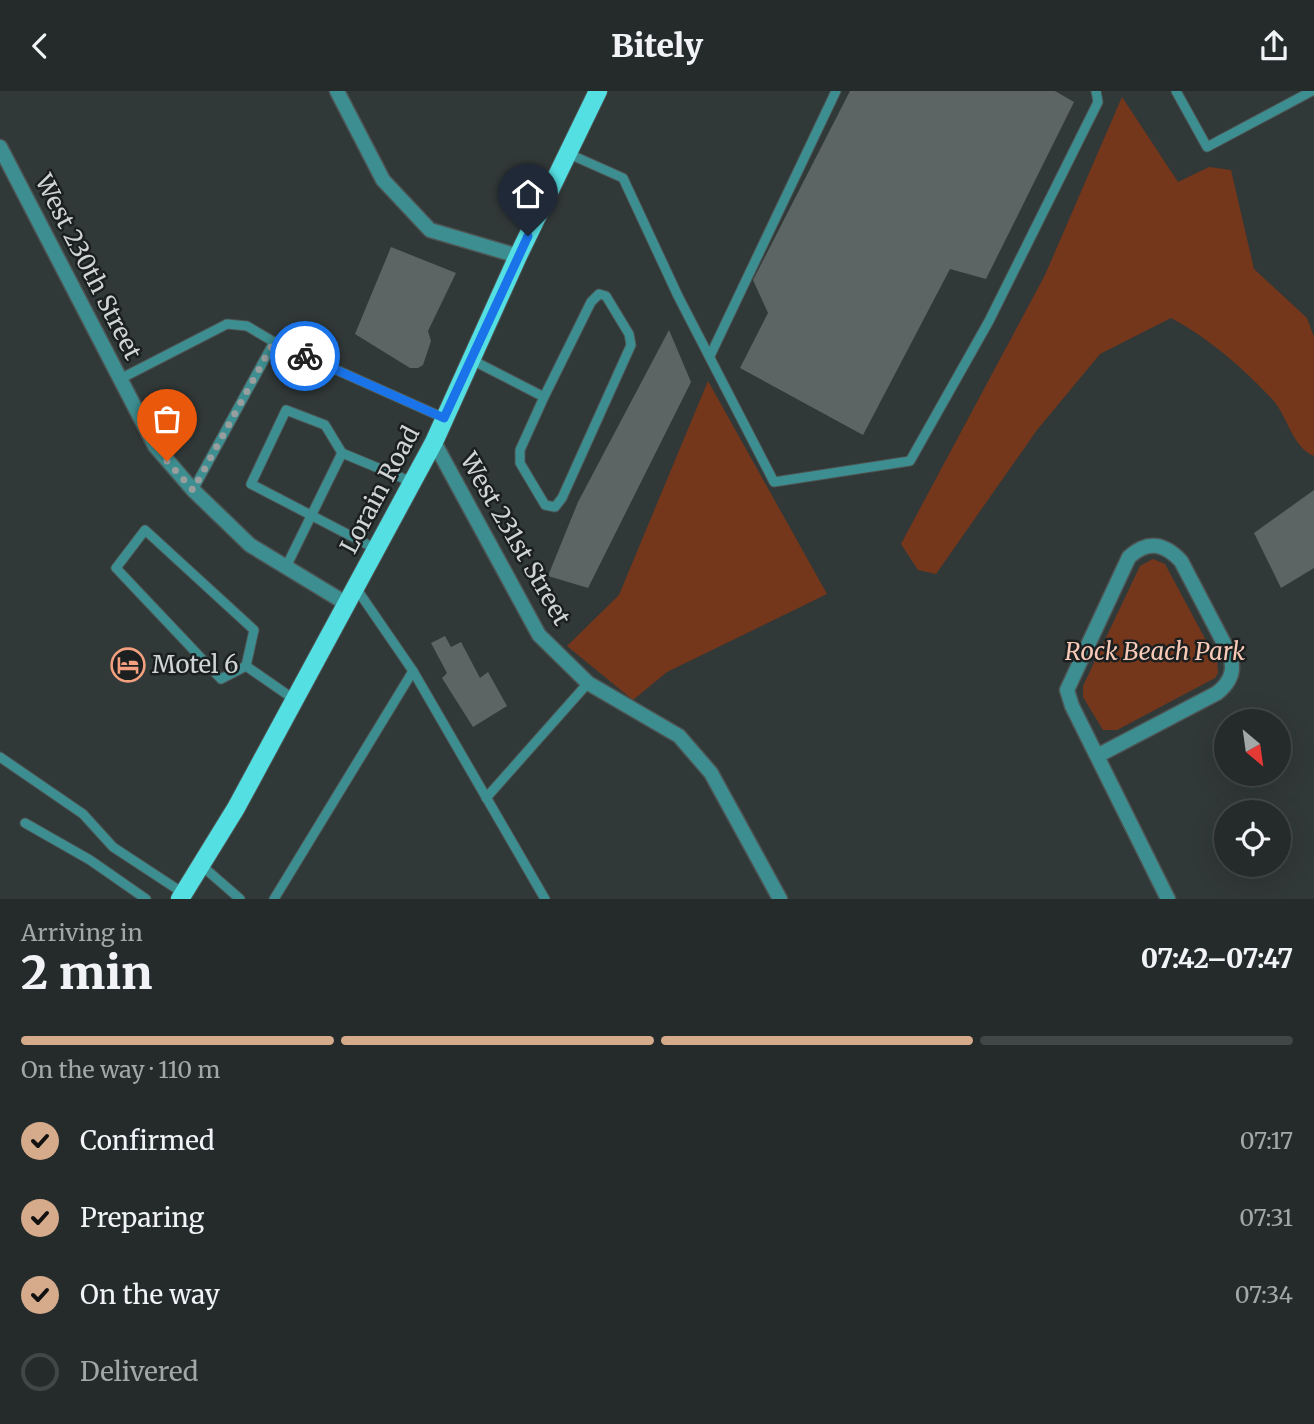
<!DOCTYPE html>
<html lang="en">
<head>
<meta charset="utf-8">
<style>
  body { margin:0; font-family:Merriweather,serif; background:#2d3232; color:#f1f3f6; height:100vh; display:flex; flex-direction:column; font-size:26px; white-space:nowrap }
  * { box-sizing:border-box; margin:0 }
  p { font-size:23px; color:#a3a7a8 }
  .icon { flex:none; width:38px; height:38px; fill:none; stroke:currentColor; stroke-width:2; stroke-linecap:round; stroke-linejoin:round }
  .map { position:relative; height:808px; overflow:hidden }
  .panel { display:flex; flex-direction:column; background:#252a2a; flex:1 }
  .panel>* { flex:none }
  .needle { width:46px; rotate:151deg }
  .buttons { position:absolute; left:1214px; top:618px; display:grid; gap:14px }
  .buttons a { display:grid; place-items:center; width:77px; height:77px; border-radius:50%; background:#252a2a; box-shadow:0 7px 28px #0002,0 0 0 2px #424647; font-size:35px }
  .pin { position:absolute; display:grid; place-items:center; width:60px; height:60px; color:#fff; margin:-72px -30px; border-radius:50% 50% 50% 0; rotate:-45deg; box-shadow:0 0 7px #0007 }
  .pin .icon { rotate:45deg }
  .courier { position:absolute; display:grid; place-items:center; width:70px; height:70px; margin:-35px; border:5px solid #1a73e8; border-radius:50%; background:#fff; color:#222; box-shadow:0 2px 9px #0007 }
  .summary em { font-style:normal; font-weight:800 }
  .summary div { display:flex; flex-direction:column-reverse }
  .summary { display:flex; align-items:center; justify-content:space-between; height:119px; padding:0 21px }
  h1 { font-size:46px; font-weight:800; line-height:52px }
  .bar { display:grid; grid-template-columns:repeat(4,1fr); gap:10px 7px; align-content:center; height:84px; padding:0 21px }
  .bar i { height:9px; border-radius:5px; background:#424647 }
  .bar .active { background:#d6ab8b }
  .bar p { grid-column:span 4 }
  ol { padding:0 21px; list-style:none }
  li { display:flex; align-items:center; gap:21px; height:77px }
  li p { margin-inline-start:auto }
  li .icon { padding:7px; border-radius:50%; background:#d6ab8b; color:#111; stroke-width:4 }
  li:last-child { color:#a3a7a8 }
  li i { width:38px; height:38px; border:4px solid #424647; border-radius:50% }
  header { display:flex; justify-content:space-between; align-items:center; height:91px; padding:0 21px; background:#252a2a; font-size:32px; font-weight:800 }
  .map>svg:first-child { display:block }
  .green { fill:#75371b }
  .building { fill:#5d6464 }
  .lines { fill:none; stroke-linecap:round; stroke-linejoin:round }
  .service-casing { stroke:#4e5454; stroke-width:11 }
  .minor-casing { stroke:#4e5454; stroke-width:17 }
  .primary-casing { stroke:#4e5454; stroke-width:20 }
  .service { stroke:#3d8e90; stroke-width:9 }
  .minor { stroke:#3d8e90; stroke-width:14 }
  .primary { stroke:#54dfe2; stroke-width:18 }
  .done { stroke:#989d9d; stroke-width:7; stroke-dasharray:0 12.6 }
  .route { stroke:#1a73e8; stroke-width:9 }
  .labels { text-anchor:middle; stroke-width:5; stroke-linejoin:round; paint-order:stroke }
  .street-label { font-size:24px; fill:#d0d4d4; stroke:#1b1f1f }
  .park-label { font-size:24px; font-style:italic; fill:#f7c9b7; stroke:#1b1f1f }
  .poi-label { font-size:24px; fill:#d0d4d4; stroke:#1b1f1f; text-anchor:start }
</style>
</head>
<body>
<header><svg class="icon" aria-label="back" viewBox="0 0 24 24"><path d="M15 5l-7 7 7 7"/></svg>Bitely<svg class="icon" aria-label="share" viewBox="0 0 24 24"><path d="M12 15V3M7 8l5-5 5 5M5 13v7h14v-7"/></svg></header>
<div class="map">
<svg width="1314" height="808" viewBox="0 0 1314 808">
  <rect width="100%" height="100%" fill="#313838"/>
  <g class="green">
    <path d="M1122,6l56,85 31,-15 22,3 23,99 53,49 7,19v119c-22,-9 -26,-39 -41,-56 -31,-33 -63,-61 -102,-82l-71,36 -63,76 -101,144 -18,-4 -17,-26 144,-269z"/>
    <path d="M708,290l119,213 -160,78 -34,28 -66,-54 52,-51z"/>
    <path d="M1153,468l12,5 52,97 1,12 -3,5 -98,52h-14l-20,-33v-11l57,-120z"/>
  </g>
  <g class="building">
    <path d="M850,0h205l19,11 -88,177 -36,-10 -87,166 -123,-67 28,-55 -15,-33z"/>
    <path d="M391,156l65,26 -28,58 3,10 -8,24 -5,3h-8l-55,-34z"/>
    <path d="M669,239l22,52 -103,206 -40,-12 30,-74z"/>
    <path d="M1314,399v78l-33,20 -27,-55z"/>
    <path d="M445,545l6,11 10,-5 19,36 8,-6 19,34 -34,21 -31,-49 5,-5 -16,-30z"/>
  </g>
  <g class="lines">
    <defs>
      <g id="service">
        <path d="M1176,0l31,56 105,-56"/>
        <path d="M567,62l56,25 55,118 96,186 136,-21 79,-140 109,-219 -2,-11"/>
        <path d="M710,265l126,-265"/>
        <path d="M470,268l74,38 -24,53v13l25,42 10,2 7,-9 69,-153 -2,-11 -23,-38 -7,-2 -8,8 -47,95"/>
        <path d="M120,288l107,-55 20,2 27,16 170,76"/>
        <path d="M193,399l81,-148"/>
        <path d="M376,458l-125,-65 35,-74 39,15 17,28 70,29"/>
        <path d="M286,476l56,-114"/>
        <path d="M356,497l57,83 132,228"/>
        <path d="M246,575l-25,13 -105,-111 29,-38 109,100 -8,36 49,34"/>
        <path d="M0,666l83,57 30,33 70,46"/>
        <path d="M486,707l102,-115"/>
        <path d="M25,732l65,37 56,39"/>
        <path d="M201,774l39,34"/>
        <path d="M274,808l139,-228"/>
      </g>
      <g id="minor">
        <path d="M337,0l46,89 47,50 88,26"/>
        <path d="M0,56l155,299 38,44 57,55 97,59"/>
        <path d="M434,351l105,193 49,48 91,53 32,37 69,126"/>
        <path d="M1097,665l120,-63c15,-12 19,-25 11,-42l-47,-90c-17,-18 -33,-21 -52,-4l-62,133 5,16 96,193"/>
      </g>
      <path id="primary" d="M180,808l56,-91 198,-366 84,-186 80,-165"/>
    </defs>
    <use href="#service" class="service-casing"/>
    <use href="#minor" class="minor-casing"/>
    <use href="#primary" class="primary-casing"/>
    <use href="#service" class="service"/>
    <use href="#minor" class="minor"/>
    <use href="#primary" class="primary"/>
  </g>
  <g class="lines">
    <path class="done" d="M167,370l26,29 81,-148 31,14"/>
    <path class="route" d="M305,265l139,62 84,-182"/>
  </g>
  <defs>
    <symbol id="hotel-ring" viewBox="-11 -11 22 22"><circle r="9.5" fill="#1b1f1f" stroke="#f2a07f" stroke-width="1.5"/><path d="M-6-4.5h1.5V1H6V5H4.5V3h-9V5H-6ZM-4 0a1.8 1.8 0 1 1 3.6 0ZM.5 0V-2.5h3Q6-2.5 6 0Z" fill="#f2a07f"/></symbol>
  </defs>
  <g fill-rule="evenodd">
    <use href="#hotel-ring" x="109" y="555" width="38" height="38"/>
  </g>
  <g class="labels">
    <g class="street-label">
      <text transform="translate(88 176) rotate(63)" y="8">West 230th Street</text>
      <text transform="translate(380 399) rotate(-62)" y="8">Lorain Road</text>
      <text transform="translate(515 448) rotate(60)" y="8">West 231st Street</text>
    </g>
    <g class="park-label">
      <text x="1155" y="569">Rock Beach Park</text>
    </g>
    <g class="poi-label">
      <text x="152" y="582">Motel 6</text>
    </g>
  </g>
</svg>
<div class="buttons">
<a><svg class="needle" viewBox="-14 -14 28 28"><path d="M0-13l5 13h-10z" fill="#e53935"/><path d="M0 13l5-13h-10z" fill="#a3a7a8"/></svg></a>
<a><svg class="icon" aria-label="locate" viewBox="0 0 24 24"><circle cx="12" cy="12" r="6"/><path d="M12 2v4M12 18v4M2 12h4M18 12h4"/></svg></a>
</div>
<div class="pin" style="left:167px;top:370px;background:#ea580c"><svg class="icon" aria-label="bag" viewBox="0 0 24 24"><path d="M5 8h14l-1 12H6zM9 8a3 3 0 0 1 6 0"/></svg></div>
<div class="pin" style="left:528px;top:145px;background:#1f2937"><svg class="icon" aria-label="home" viewBox="0 0 24 24"><path d="M3 11l9-7 9 7M6 9v11h12V9"/></svg></div>
<div class="courier" style="left:305px;top:265px"><svg class="icon" aria-label="bike" viewBox="0 0 24 24"><circle cx="6" cy="16" r="4"/><circle cx="18" cy="16" r="4"/><path d="M6 16l4-8h5l3 8M10 8l3 8H6M13 5h3"/></svg></div>
</div>
<section class="panel">
<div class="summary"><div><h1>2 min</h1><p>Arriving in</p></div><em>07:42–07:47</em></div>
<div class="bar"><i class="active"></i><i class="active"></i><i class="active"></i><i></i><p>On the way · 110 m</p></div>
<ol>
<li><svg class="icon" aria-label="check" viewBox="0 0 24 24"><path d="M5 12l5 5 9-10"/></svg>Confirmed<p>07:17</p></li>
<li><svg class="icon" aria-label="check" viewBox="0 0 24 24"><path d="M5 12l5 5 9-10"/></svg>Preparing<p>07:31</p></li>
<li><svg class="icon" aria-label="check" viewBox="0 0 24 24"><path d="M5 12l5 5 9-10"/></svg>On the way<p>07:34</p></li>
<li><i></i>Delivered</li>
</ol>
</section>
</body>
</html>
